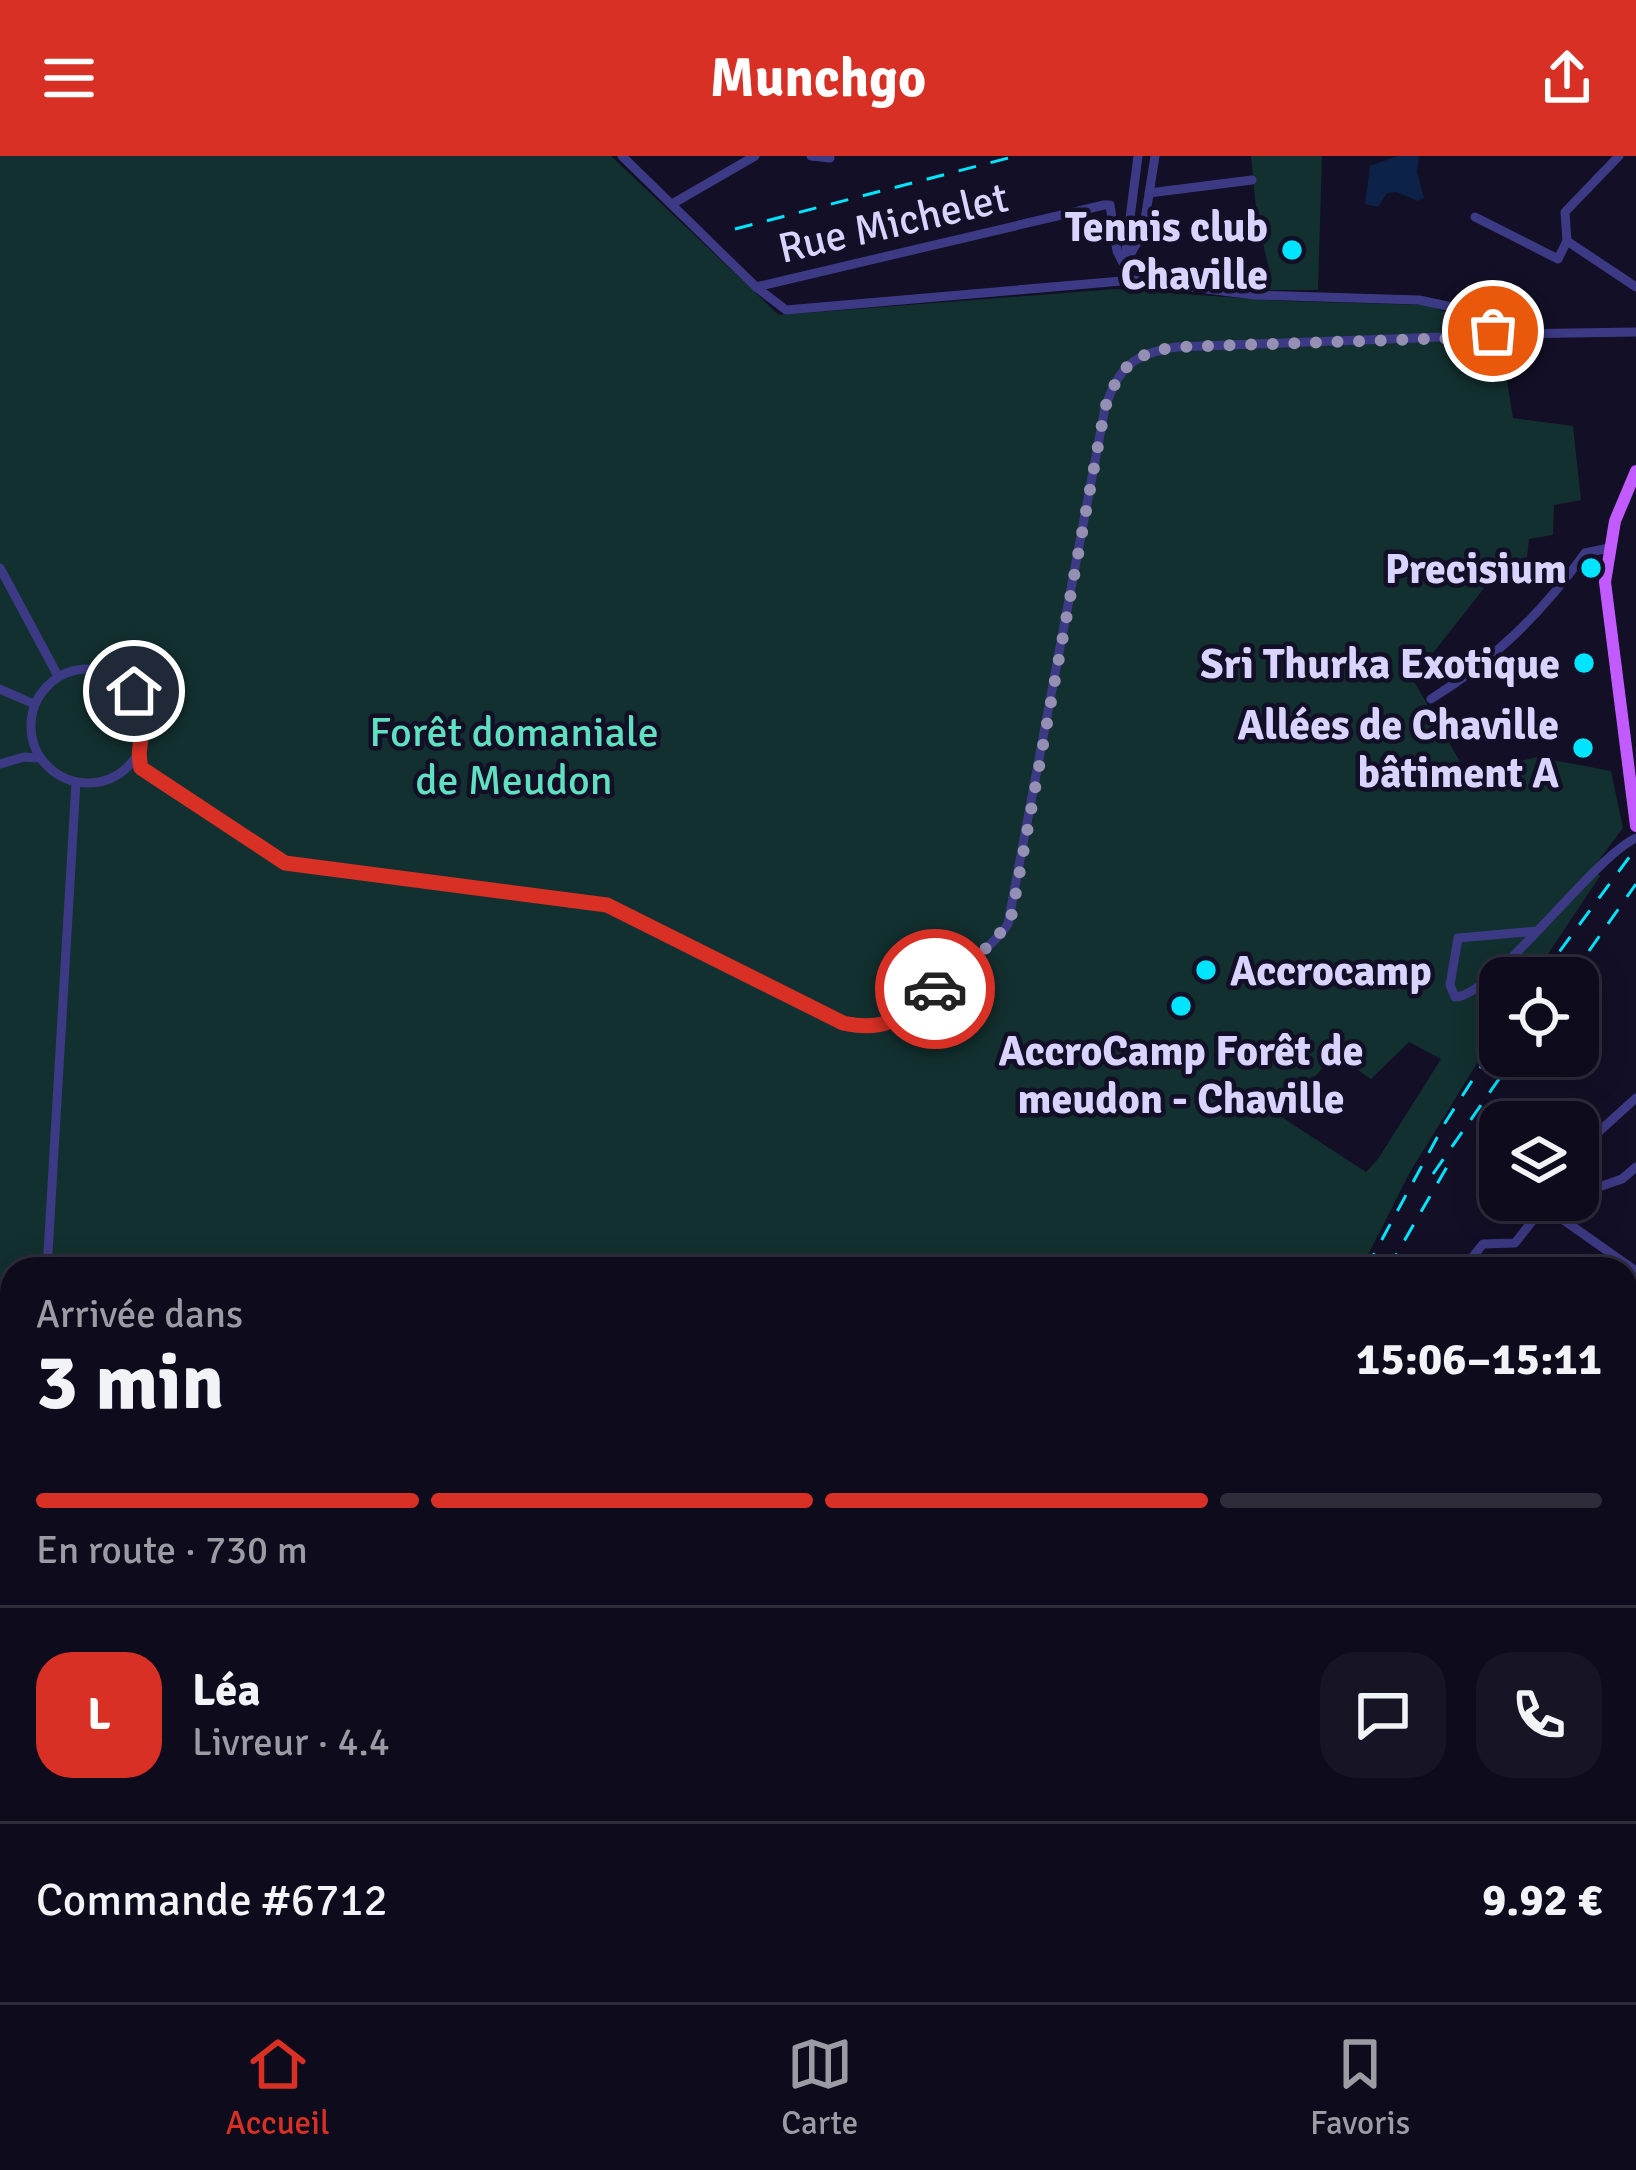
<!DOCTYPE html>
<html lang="fr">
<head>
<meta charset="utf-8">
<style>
  body { margin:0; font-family:Signika,sans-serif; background:#171425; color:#f1f3f6; height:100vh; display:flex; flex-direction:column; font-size:45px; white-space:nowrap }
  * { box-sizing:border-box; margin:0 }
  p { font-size:39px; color:#9b9ba3 }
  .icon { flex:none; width:66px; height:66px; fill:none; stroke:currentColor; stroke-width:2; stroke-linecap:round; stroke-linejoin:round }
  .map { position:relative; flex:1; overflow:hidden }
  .side { position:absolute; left:0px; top:1101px; width:1638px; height:747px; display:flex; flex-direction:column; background:#0e0b1c; border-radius:36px 36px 0 0; box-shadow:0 6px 30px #0003,0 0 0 3px #2e2b3b }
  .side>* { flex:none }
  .buttons { position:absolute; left:1479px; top:801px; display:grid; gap:24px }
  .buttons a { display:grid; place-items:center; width:120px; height:120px; border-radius:24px; background:#0e0b1c; box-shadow:0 6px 30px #0003,0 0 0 3px #2e2b3b; font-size:60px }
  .pin { position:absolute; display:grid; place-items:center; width:102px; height:102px; color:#fff; margin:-51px; border:6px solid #fff; border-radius:50%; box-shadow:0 3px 12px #0007 }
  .courier { position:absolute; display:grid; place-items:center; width:120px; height:120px; margin:-60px; border:9px solid #d93025; border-radius:50%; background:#fff; color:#222; box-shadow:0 3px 15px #0007 }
  .head em { font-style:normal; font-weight:700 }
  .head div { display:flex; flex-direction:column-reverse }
  .head { display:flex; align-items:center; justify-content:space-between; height:204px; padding:0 36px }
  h1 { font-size:78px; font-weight:700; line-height:90px }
  .bar { display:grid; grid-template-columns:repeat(4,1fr); gap:18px 12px; align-content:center; height:144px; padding:0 36px }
  .bar i { height:15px; border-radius:9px; background:#2e2b3b }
  .bar .current { background:#d93025 }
  .bar p { grid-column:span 4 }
  .line { display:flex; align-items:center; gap:30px; padding:0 36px; border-top:3px solid #2e2b3b }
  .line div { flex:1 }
  .round { display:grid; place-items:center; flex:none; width:126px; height:126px; border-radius:36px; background:#171425 }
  header { display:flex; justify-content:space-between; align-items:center; height:156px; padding:0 36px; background:#d93025; color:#fff; font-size:54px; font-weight:700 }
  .tab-bar { display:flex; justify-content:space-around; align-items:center; height:168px; border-top:3px solid #2e2b3b; background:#0e0b1c; font-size:33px; color:#9b9ba3 }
  .tab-bar a { display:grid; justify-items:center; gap:6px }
  .tab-bar .current { color:#d93025 }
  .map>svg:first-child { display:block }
  .green { fill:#12302f; fill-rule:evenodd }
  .water { fill:#0c2248 }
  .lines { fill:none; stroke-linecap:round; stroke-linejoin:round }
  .minor { stroke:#3d3a85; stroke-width:9 }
  .major { stroke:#c25bff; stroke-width:12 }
  .rail { stroke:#00e5ff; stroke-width:3; stroke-dasharray:18 15; stroke-linecap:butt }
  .done { stroke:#948fb3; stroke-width:12; stroke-dasharray:0 21.6 }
  .route { stroke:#d93025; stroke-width:15 }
  .poi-dot { fill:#00e5ff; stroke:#130f26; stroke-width:4.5 }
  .labels { text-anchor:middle; stroke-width:9; stroke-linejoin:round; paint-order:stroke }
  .street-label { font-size:42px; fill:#d9d4ff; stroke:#130f26 }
  .poi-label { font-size:42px; font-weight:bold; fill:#d9d4ff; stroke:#130f26; text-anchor:end }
  .park-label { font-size:42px; fill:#5fe0c0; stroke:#130f26 }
</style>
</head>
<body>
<header><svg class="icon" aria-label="menu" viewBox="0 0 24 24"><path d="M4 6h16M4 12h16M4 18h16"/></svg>Munchgo<svg class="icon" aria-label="share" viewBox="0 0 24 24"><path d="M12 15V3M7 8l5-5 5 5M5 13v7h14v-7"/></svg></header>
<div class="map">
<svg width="1636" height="1846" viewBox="0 0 1636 1846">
  <rect width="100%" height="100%" fill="#130f26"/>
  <g class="green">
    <path d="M0,0h611l168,159 336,-26 166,12 145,4 54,19 21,19 12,75 60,8 8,74 -27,5 -1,30 -24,4 -2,19 -35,20 -59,75 -26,16 60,105 70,-17 74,14 12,57 -30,40 7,8 -68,102h-32v48l-90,146 -49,97h-1349v398l-12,-2zM1409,886l32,17 -63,100 -12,13 -86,-56 55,-62 36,25z"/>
    <path d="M1251,0h71l-4,134h-49l3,-9 -15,-62z"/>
    <path d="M183,1836h854l-6,10h-851z"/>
  </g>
  <path class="water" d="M1397,0h22l-2,16 7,26 -6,3 -22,-9 -9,1 -9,14 -13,-3 5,-38z"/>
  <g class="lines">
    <g class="minor">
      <path d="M622,0l134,131 30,23 347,-30 122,15 164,5 33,7 43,20"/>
      <path d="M811,0l19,2"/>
      <path d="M1149,37l103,-13"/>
      <path d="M672,48l83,-48"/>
      <path d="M1475,61l83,42 9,-18"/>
      <path d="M1567,85l-2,-29 54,-56"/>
      <path d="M1567,85l69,46"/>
      <path d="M1127,104l16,-28 12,-76"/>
      <path d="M1124,108l14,-108"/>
      <path d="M756,131l348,-82h6l7,46 7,14"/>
      <circle cx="1500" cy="176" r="7"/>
      <path d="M1506,178l130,-2"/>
      <path d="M0,412l58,108"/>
      <circle cx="88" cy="570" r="57"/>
      <path d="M0,533l34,15"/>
      <path d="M1431,543c63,-39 111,-86 154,-146l24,-5"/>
      <path d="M138,598l3,14 7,8 137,87 322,42 236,118c17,4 30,8 47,0 25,-11 104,-77 118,-99l97,-516c13,-40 27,-54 71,-61l318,-12"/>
      <path d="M0,608l24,-7 15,1"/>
      <path d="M1537,775l-79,7 -8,47 5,12c39,-1 137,-139 181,-159"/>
      <path d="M1594,980l42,-38"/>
      <path d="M1578,1038l44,-15 14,-12"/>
      <path d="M1535,1044l101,71"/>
      <path d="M47,1113l29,-487"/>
      <path d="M1463,1113l20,-25 32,-1 26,-33 21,-10"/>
      <path d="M1626,1323l10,-7"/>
      <path d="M1626,1557l10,41"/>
      <path d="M1626,1684l10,8"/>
      <path d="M0,1775l12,57"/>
      <path d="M1626,1776l10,7"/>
      <path d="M170,1846l2,-10"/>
      <path d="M1069,1846l2,-10"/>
      <path d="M1112,1846l2,-10"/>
      <path d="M1293,1846l1,-10"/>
    </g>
    <g class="major">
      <path d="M1636,315l-21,50 -10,61 31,244"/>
      <path d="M1626,1188l10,-2"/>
      <path d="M1626,1453l10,-9"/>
      <path d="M1626,1468l10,-9"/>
      <path d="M0,1598l12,-10"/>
      <path d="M0,1613l12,-10"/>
      <path d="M1400,1836v10"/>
      <path d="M1389,1846l1,-10"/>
    </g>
    <g class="rail">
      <path d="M735,73l281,-73"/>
      <path d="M1540,822l96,-130"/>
      <path d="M1570,822l66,-94"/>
      <path d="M1433,1018l82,-118"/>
      <path d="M1366,1113l79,-146 55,-86"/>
      <path d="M1388,1113l60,-104"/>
      <path d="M1097,1846l3,-10"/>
    </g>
  </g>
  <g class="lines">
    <path class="done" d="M935,833l60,-48 17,-27 93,-506c14,-40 27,-55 71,-61l314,-10 4,-2 -1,-4"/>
    <path class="route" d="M134,535c19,42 0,46 7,77l144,95 322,42 236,118c45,10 58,-7 92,-34"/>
  </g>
  <g class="poi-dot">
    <circle cx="1292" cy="94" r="12"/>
    <circle cx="1591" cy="412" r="12"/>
    <circle cx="1584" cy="507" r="12"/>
    <circle cx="1583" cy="592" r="12"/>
    <circle cx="1206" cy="814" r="12"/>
    <circle cx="1181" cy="850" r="12"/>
  </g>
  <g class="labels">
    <g class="street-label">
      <text transform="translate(893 66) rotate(-13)" y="15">Rue Michelet</text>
    </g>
    <g class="poi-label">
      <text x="1268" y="85">Tennis club<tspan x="1268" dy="48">Chaville</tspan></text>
      <text x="1567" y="427">Precisium</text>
      <text x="1560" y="522">Sri Thurka Exotique</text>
      <text x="1559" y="583">Allées de Chaville<tspan x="1559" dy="48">bâtiment A</tspan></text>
      <text x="1230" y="829" text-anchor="start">Accrocamp</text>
      <text x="1181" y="909" text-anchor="middle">AccroCamp Forêt de<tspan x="1181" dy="48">meudon - Chaville</tspan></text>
    </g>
    <g class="park-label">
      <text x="514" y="590">Forêt domaniale<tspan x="514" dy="48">de Meudon</tspan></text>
    </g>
  </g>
</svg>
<div class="buttons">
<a><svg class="icon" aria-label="locate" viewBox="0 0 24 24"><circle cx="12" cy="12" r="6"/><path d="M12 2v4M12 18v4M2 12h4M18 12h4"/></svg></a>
<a><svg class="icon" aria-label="layers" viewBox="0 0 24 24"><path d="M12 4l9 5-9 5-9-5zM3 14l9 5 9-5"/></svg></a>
</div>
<div class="pin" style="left:1493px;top:175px;background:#ea580c"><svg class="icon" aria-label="bag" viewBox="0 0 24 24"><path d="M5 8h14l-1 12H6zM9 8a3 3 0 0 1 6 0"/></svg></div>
<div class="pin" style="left:134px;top:535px;background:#1f2937"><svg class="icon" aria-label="home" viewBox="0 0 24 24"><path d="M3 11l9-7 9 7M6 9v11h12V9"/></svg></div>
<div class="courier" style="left:935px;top:833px"><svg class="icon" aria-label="car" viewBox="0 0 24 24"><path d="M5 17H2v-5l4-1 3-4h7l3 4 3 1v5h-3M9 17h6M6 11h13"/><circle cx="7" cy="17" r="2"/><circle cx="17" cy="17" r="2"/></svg></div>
<section class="side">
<div class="head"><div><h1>3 min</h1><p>Arrivée dans</p></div><em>15:06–15:11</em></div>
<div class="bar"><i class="current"></i><i class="current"></i><i class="current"></i><i></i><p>En route · 730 m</p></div>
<div class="line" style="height:216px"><b class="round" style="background:#d93025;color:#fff">L</b><div><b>Léa</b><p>Livreur · 4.4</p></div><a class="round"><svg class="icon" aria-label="chat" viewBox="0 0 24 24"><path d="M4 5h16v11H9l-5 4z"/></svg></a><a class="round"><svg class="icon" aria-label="phone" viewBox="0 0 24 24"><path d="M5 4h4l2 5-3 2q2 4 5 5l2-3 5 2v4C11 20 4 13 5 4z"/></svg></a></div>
<div class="line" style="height:156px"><div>Commande #6712</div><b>9.92 €</b></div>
</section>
</div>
<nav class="tab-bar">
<a class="current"><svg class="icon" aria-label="home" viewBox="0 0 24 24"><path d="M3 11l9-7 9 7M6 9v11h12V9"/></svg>Accueil</a>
<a><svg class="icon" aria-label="map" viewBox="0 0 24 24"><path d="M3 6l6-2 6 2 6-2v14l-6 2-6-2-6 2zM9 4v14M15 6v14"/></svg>Carte</a>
<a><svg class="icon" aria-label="saved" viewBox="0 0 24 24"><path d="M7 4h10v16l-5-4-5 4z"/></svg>Favoris</a>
</nav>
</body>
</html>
